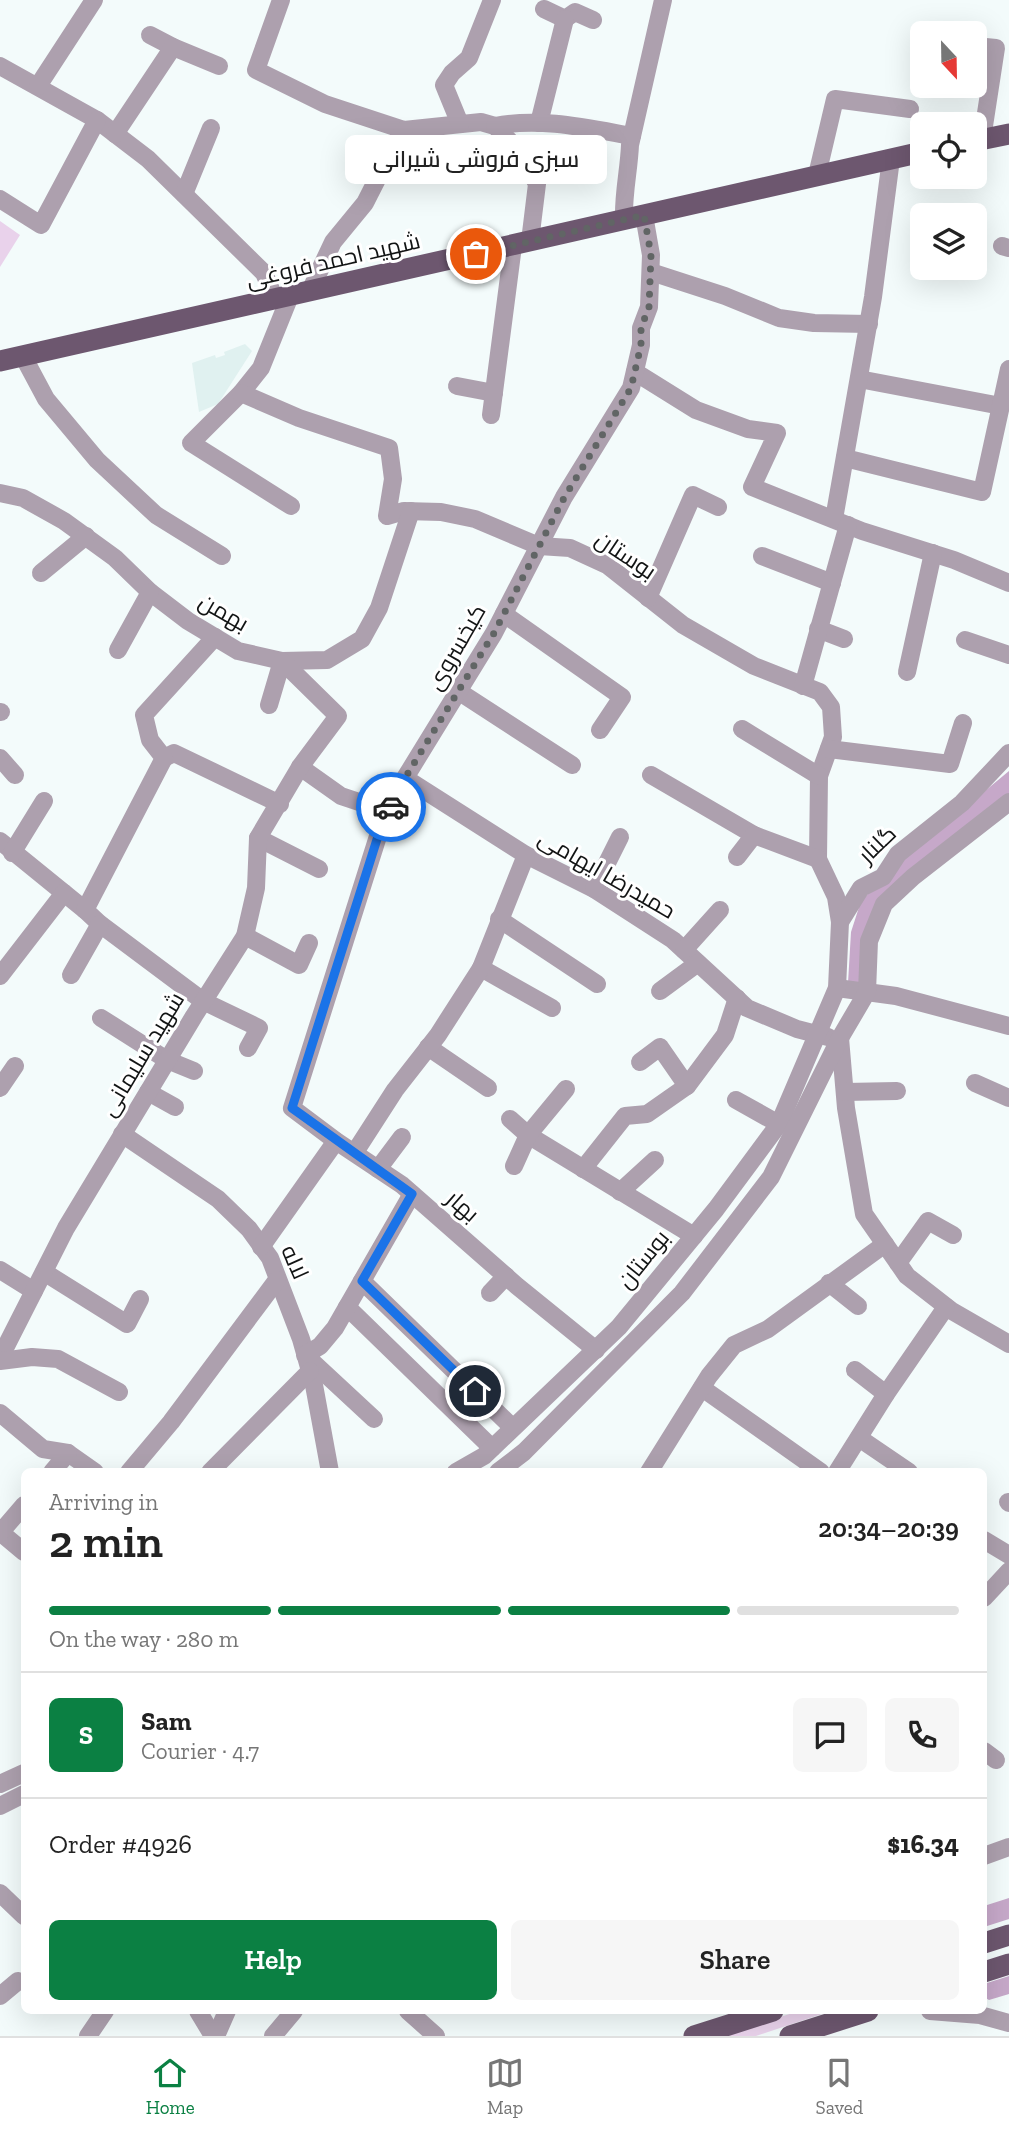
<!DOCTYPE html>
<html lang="en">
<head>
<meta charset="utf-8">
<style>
  body { margin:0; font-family:"Zilla Slab",Cairo,serif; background:#f6f6f6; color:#222; height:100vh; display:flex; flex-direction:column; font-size:26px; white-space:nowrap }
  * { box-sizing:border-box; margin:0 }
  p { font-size:23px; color:#767676 }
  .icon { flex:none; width:38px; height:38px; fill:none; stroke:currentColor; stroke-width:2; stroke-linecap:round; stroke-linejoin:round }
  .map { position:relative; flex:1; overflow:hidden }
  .details { position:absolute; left:21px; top:1468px; width:966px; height:546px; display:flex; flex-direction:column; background:#fff; border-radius:10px; box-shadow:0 7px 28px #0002 }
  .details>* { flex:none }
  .needle { width:46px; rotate:158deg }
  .buttons { position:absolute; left:910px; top:21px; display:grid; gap:14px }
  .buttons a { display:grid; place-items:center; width:77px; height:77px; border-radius:10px; background:#fff; box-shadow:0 7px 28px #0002; font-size:35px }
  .pin { position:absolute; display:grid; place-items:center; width:60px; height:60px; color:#fff; margin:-30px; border:4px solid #fff; border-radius:50%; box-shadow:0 2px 7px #0007 }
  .courier { position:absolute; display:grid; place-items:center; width:70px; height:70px; margin:-35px; border:5px solid #1a73e8; border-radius:50%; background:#fff; color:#222; box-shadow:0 2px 9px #0007 }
  .bubble { position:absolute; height:49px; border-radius:10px; background:#fff; box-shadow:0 7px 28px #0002; font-size:23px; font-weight:600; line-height:49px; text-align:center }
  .headline em { font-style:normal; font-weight:600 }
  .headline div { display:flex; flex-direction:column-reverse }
  .headline { display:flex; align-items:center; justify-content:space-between; height:119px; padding:0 28px }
  h1 { font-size:46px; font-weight:600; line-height:52px }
  .bar { display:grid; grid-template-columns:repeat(4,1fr); gap:10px 7px; align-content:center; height:84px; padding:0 28px }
  .bar i { height:9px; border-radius:5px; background:#e0e0e0 }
  .bar .on { background:#0b8043 }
  .bar p { grid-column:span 4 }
  .line { display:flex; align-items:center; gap:18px; padding:0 28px; border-top:2px solid #e0e0e0 }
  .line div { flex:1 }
  .round { display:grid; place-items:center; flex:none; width:74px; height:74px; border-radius:10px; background:#f6f6f6 }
  .cta { display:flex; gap:14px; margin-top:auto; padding:14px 28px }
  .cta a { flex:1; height:80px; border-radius:10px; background:#0b8043; color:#fff; font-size:28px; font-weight:600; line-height:80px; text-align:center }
  .cta a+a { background:#f6f6f6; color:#222 }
  .menu { display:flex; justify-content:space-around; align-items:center; height:98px; border-top:2px solid #e0e0e0; background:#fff; font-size:19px; color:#767676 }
  .menu a { display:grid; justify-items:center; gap:4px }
  .menu .on { color:#0b8043 }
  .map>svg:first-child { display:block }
  .built { fill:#e0f1f0 }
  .green { fill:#e9d2eb }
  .forest { fill:#c6a8c9 }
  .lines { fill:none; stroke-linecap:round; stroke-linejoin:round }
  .minor { stroke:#ada0ae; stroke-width:18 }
  .major { stroke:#6d576f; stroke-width:21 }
  .done { stroke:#616565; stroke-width:7; stroke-dasharray:0 12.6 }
  .route { stroke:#1a73e8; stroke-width:9 }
  .labels { text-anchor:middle; stroke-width:6; stroke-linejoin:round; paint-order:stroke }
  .street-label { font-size:23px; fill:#121414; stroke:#fff }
</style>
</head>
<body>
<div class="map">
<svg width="1009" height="2036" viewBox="0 0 1009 2036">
  <rect width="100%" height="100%" fill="#f3fbfb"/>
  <path class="built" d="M245,344l7,7 -34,53 -19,8 -7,-49 23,-8 1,3 9,-3 -1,-3z"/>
  <g class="green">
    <path d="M0,221l20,14 -20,32z"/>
    <path d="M799,2011h32l-75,25h-35z"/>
  </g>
  <g class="forest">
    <path d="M1009,771v24l-129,106 -16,83 -16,-1 3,-51 10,-31 36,-37z"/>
    <path d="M1009,1898v21l-25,8v-21z"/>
    <path d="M1009,1976v18l-20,6 -5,-3v-13z"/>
  </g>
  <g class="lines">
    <g class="minor">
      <path d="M281,0l-25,70 69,34 79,26 77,-8 14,4 25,26 17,32 -7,57"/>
      <path d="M544,9l21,10 10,-7 18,8"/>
      <path d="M150,35l23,12 46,19"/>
      <path d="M975,46l21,2 -14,91"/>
      <path d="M0,66l97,54 51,39 116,114 11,26"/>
      <path d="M38,86l56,-86"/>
      <path d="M539,123l26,-104"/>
      <path d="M460,124l-16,-39 8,-12 17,-15 23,-58"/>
      <path d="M495,126c45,-9 92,2 137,10"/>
      <path d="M115,134l58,-87"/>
      <path d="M817,175l18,-76 75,10"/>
      <path d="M184,194l27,-66"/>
      <path d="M0,199l41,26 56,-105"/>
      <path d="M624,220c-1,-26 5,-50 6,-75l33,-145"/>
      <path d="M1002,246l7,2"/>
      <path d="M651,272l74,24 54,22 35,5 55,1"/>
      <path d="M310,291l23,-49 32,-39 31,-61 8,-12"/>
      <path d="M290,296l-29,72 -20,25 -50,50 100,63"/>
      <path d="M23,356l23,43 51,61 59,55 66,41"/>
      <path d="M635,372l61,38 52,19 29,4 -25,54 110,44 92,29 55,23"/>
      <path d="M859,379l142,27"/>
      <path d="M457,386l37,7"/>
      <path d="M241,393l58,25 90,30 4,31 -6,37 17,-5 37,1 34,7 64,27 31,2 37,17 76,60 71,41 66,26 11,15 2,30 -14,39 -1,83 18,38 4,25"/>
      <path d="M491,415l22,-169"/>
      <path d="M845,458l137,34 27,-123"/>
      <path d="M0,493l23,5 41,23 51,37 35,34 38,29 50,30 44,10 45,-1 35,-21 17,-31 32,-97"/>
      <path d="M834,519l39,-222 18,-138"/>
      <path d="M762,556l70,27"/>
      <path d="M41,573l45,-37"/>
      <path d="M648,598l45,-103 25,12"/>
      <path d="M504,614l118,83 -22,33"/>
      <path d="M818,629l26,10"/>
      <path d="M965,640l44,15"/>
      <path d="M118,650l32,-58"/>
      <path d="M907,672l26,-119"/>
      <path d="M803,686l45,-161"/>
      <path d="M458,691l114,74"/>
      <path d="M0,712h1"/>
      <path d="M742,729l77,47"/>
      <path d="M829,749l121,15 13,-41"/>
      <path d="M0,758l15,17"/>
      <path d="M164,758l10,-5 106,51"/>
      <path d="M300,767l41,29 48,16"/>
      <path d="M651,775l103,60 64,24"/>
      <path d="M405,778l121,77 68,34 79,51 74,68 50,21 31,8"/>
      <path d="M258,838l61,31"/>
      <path d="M0,841l85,69 15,14 103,77 56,27 -11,20"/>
      <path d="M12,853l32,-52"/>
      <path d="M737,857l17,-22"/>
      <path d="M594,889l26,-52"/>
      <path d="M85,910l79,-152 -14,-18 -6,-25 71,-78"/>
      <path d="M499,919l98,65"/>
      <path d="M245,936l54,29 10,-22"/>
      <path d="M684,950l36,-40"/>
      <path d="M481,968l71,40"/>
      <path d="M71,975l29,-51"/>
      <path d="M0,976l64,-83"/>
      <path d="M837,988l59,8 113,30"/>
      <path d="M660,991l38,-28"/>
      <path d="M101,1018l66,42 27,11"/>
      <path d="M840,1038l6,70 18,106 43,62 45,35 57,33"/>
      <path d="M428,1047l60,41"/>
      <path d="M640,1062l20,-15 27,39"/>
      <path d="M975,1083l34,15"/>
      <path d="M0,1088l15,-22"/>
      <path d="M148,1092l27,15"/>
      <path d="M845,1092l52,-1"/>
      <path d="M736,1100l43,24"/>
      <path d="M510,1119l18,16 166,101"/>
      <path d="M122,1134l96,65 31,30 21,29 31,81 13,46 16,87"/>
      <path d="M355,1152l40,-62 43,-55 43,-67 45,-113"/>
      <path d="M514,1166l14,-31 38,-46"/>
      <path d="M378,1169l24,-32"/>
      <path d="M583,1169l42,-53 22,-2 40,-28 38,-51 12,-37"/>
      <path d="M620,1192l35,-32"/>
      <path d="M261,1247l75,-106"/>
      <path d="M898,1263l30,-42 25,14"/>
      <path d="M0,1270l34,21"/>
      <path d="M44,1272l83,52 13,-25"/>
      <path d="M362,1281l150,146"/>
      <path d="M829,1283l29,23"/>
      <path d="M490,1293l16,-17"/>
      <path d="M347,1307l145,141"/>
      <path d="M596,1350l-79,-64 -115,-101 -66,-44 -44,-33 87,-275 26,-55 89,-145 70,-136 67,-109 10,-43v-17l8,-21 2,-52 -7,-40"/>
      <path d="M0,1358l66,-130 128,-212 51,-80 11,-48 2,-50 42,-71 38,-51 -56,-55 -13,44"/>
      <path d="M0,1361l32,-4 26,2 61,33"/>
      <path d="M855,1370l31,24"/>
      <path d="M702,1388l119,84"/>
      <path d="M0,1413l43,36 25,4 27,19"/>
      <path d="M374,1419l-69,-64 15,-9 15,-18 77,-134"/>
      <path d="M859,1438l50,34"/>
      <path d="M52,1472l16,-19"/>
      <path d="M129,1472l42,-50 106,-142"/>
      <path d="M210,1472l100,-101"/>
      <path d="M456,1472l28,-16 135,-129 97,-118 63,-85 58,-136 3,-66 21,-34 22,-11 15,-23 64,-51 47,-50"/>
      <path d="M498,1472l26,-20 158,-159 89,-116 69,-139 27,-46 2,-51 15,-37 29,-27 96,-75"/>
      <path d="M649,1472l60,-96 25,-31 34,-16 117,-85"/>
      <path d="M837,1472l49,-78 60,-87"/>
      <path d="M1008,1502l1,1"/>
      <path d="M0,1532l24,20"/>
      <path d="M0,1533l24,-28"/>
      <path d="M984,1540l25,15"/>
      <path d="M984,1598l25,-27"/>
      <path d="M984,1751l12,9"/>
      <path d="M0,1784l24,-11"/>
      <path d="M0,1806l24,-12"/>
      <path d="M984,1856l25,-9"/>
      <path d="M0,1893l24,23"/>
      <path d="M0,1996l18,-15"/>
      <path d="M198,2011l15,25"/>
      <path d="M408,2011l28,25"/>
      <path d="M930,2011l50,4 29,8"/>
      <path d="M88,2036l17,-25"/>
      <path d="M216,2036l11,-25"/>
      <path d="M273,2036l21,-25"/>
    </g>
    <g class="major">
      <path d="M975,141l34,-7"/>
      <path d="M0,361l922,-209"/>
      <path d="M984,1943l25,-8"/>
      <path d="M984,1972l25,-8"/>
      <path d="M694,2036l79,-25"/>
      <path d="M790,2036l78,-25"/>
    </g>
  </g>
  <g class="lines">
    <path class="done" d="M391,807l14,-29 89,-145 70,-135 67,-110 10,-43v-17l8,-21 2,-52 -7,-40 -168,39"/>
    <path class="route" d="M391,807l-12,26 -87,275 120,86 -50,87 113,110"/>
  </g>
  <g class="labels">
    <g class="street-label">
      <text transform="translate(333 260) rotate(-13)" y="8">شهید احمد فروغی</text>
      <text transform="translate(626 555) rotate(34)" y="8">بوستان</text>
      <text transform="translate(224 612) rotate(30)" y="8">بهمن</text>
      <text transform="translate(456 647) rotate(-60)" y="8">کیخسروی</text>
      <text transform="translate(877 844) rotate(-44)" y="8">گلنار</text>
      <text transform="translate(607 874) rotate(30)" y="8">حمیدرضا ایهامی</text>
      <text transform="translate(142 1054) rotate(-59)" y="8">شهید سلیمانی</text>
      <text transform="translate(463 1206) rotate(41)" y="8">بهار</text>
      <text transform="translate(643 1259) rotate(-51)" y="8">بوستان</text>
      <text transform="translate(295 1262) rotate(66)" y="8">لاله</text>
    </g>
  </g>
</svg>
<div class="buttons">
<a><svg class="needle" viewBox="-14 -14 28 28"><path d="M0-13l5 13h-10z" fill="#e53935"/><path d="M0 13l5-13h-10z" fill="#767676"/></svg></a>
<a><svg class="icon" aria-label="locate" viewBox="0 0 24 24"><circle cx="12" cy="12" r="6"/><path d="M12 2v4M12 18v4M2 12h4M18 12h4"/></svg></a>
<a><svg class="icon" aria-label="layers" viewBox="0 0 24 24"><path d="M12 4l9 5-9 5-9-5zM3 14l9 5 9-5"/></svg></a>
</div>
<div class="pin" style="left:476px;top:254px;background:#ea580c"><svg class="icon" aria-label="bag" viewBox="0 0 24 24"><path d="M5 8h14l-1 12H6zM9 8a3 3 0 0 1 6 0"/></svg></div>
<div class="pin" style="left:475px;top:1391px;background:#1f2937"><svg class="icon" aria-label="home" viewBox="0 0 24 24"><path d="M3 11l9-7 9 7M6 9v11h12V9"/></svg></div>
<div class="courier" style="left:391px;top:807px"><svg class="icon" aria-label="car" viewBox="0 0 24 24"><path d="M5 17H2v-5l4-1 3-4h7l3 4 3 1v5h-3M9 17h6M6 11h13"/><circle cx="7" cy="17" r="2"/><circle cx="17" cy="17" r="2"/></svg></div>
<div class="bubble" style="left:345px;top:135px;width:262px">سبزی فروشی شیرانی</div>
<section class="details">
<div class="headline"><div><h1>2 min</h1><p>Arriving in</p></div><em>20:34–20:39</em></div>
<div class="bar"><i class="on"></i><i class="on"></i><i class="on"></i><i></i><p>On the way · 280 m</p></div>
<div class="line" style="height:126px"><b class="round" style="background:#0b8043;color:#fff">S</b><div><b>Sam</b><p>Courier · 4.7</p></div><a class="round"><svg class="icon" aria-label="chat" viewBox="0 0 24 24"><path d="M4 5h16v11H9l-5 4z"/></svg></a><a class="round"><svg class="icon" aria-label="phone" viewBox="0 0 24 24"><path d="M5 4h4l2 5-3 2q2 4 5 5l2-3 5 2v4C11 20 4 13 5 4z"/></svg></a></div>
<div class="line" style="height:91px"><div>Order #4926</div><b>$16.34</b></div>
<div class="cta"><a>Help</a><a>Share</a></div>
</section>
</div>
<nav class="menu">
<a class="on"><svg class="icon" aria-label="home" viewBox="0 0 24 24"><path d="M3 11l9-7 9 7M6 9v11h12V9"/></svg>Home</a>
<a><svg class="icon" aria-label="map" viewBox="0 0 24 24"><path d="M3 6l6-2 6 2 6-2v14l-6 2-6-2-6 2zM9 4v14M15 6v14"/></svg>Map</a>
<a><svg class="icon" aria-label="saved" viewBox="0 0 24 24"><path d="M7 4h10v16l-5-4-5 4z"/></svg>Saved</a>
</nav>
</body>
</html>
